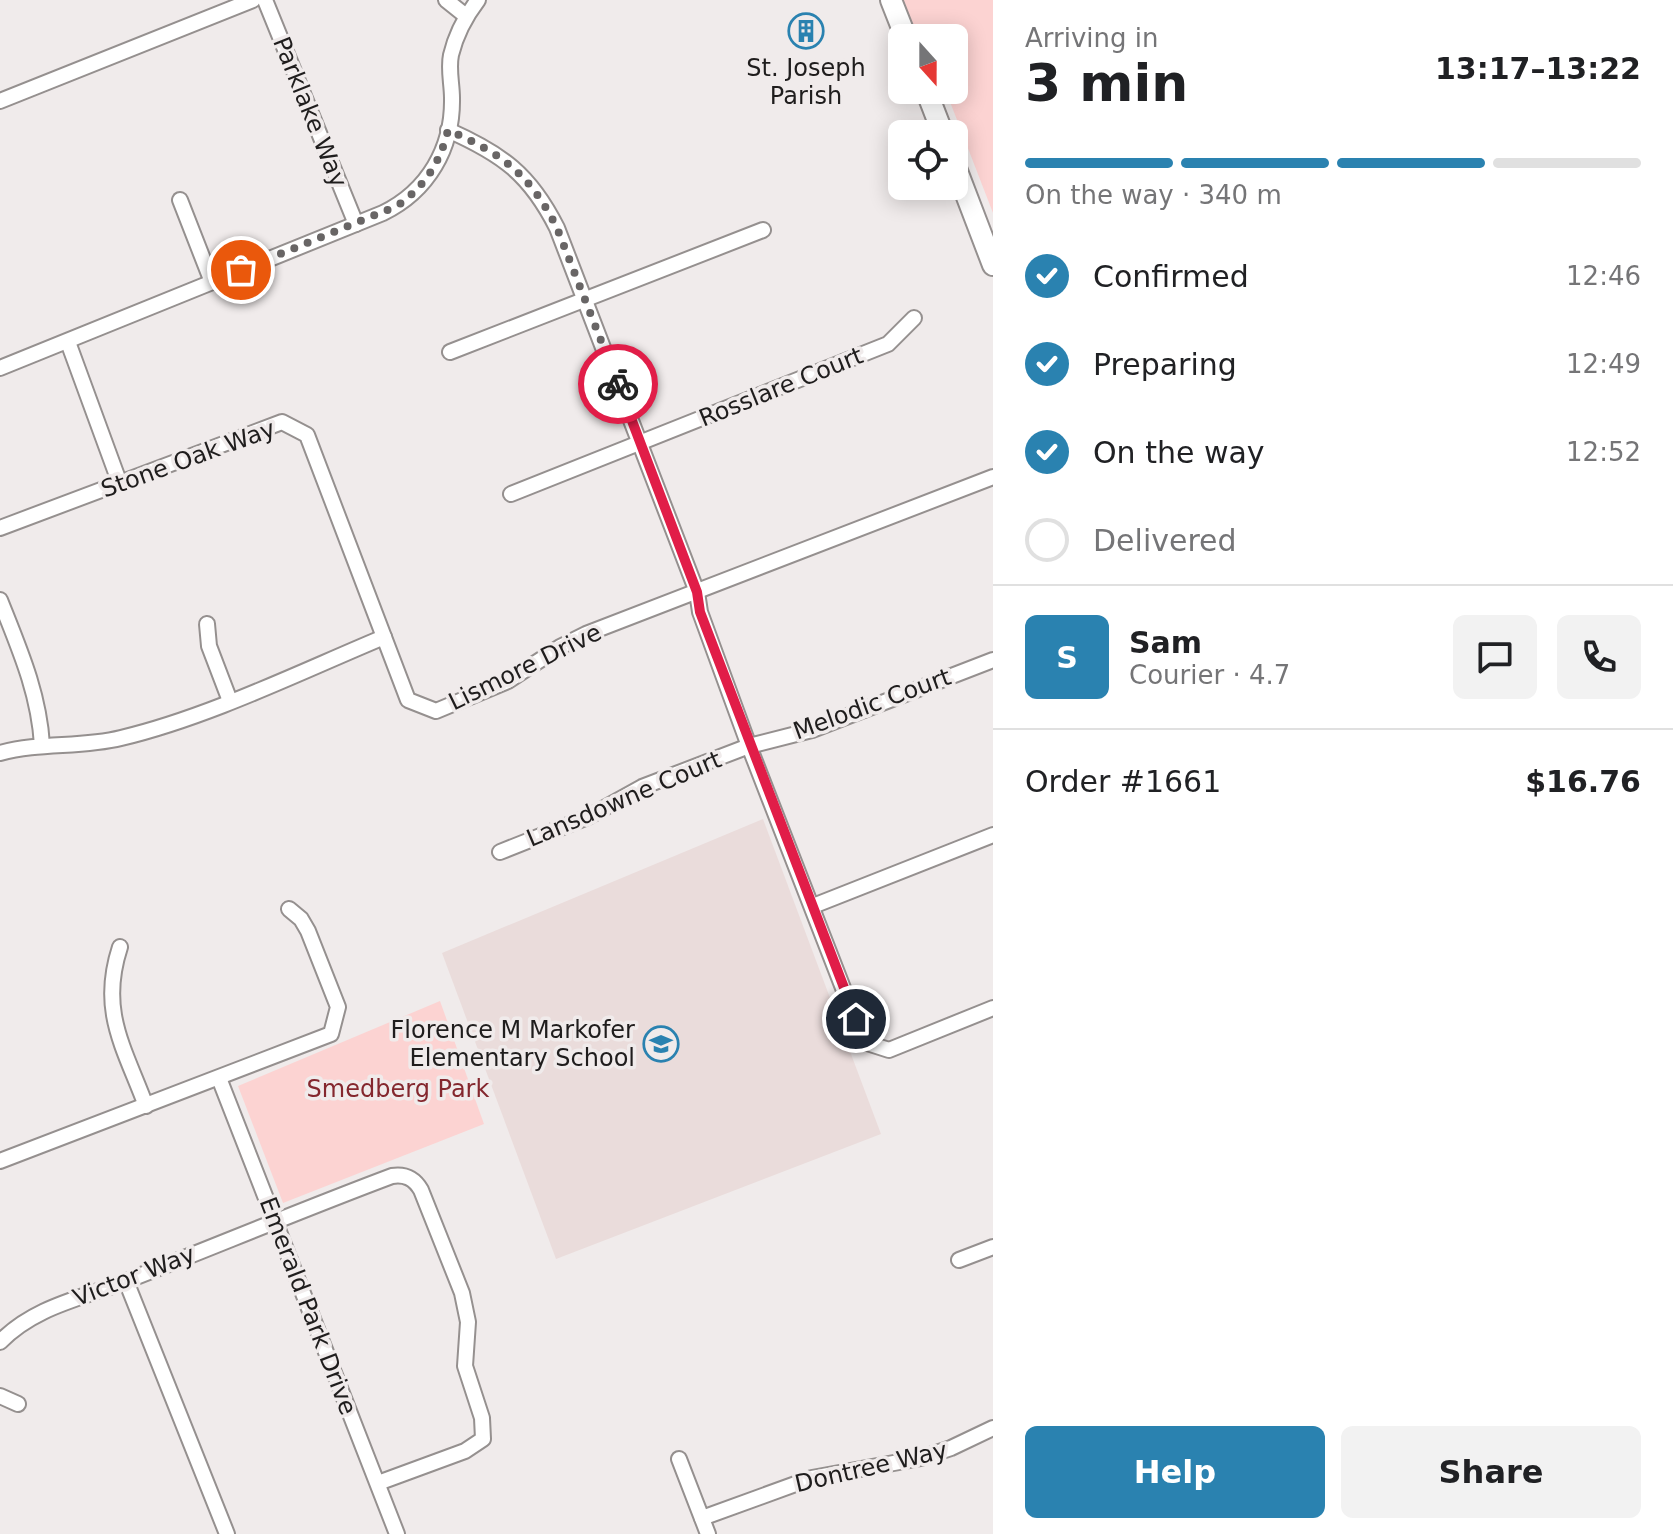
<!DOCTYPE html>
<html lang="en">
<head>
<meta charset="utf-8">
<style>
  body { margin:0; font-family:"DejaVu Sans",sans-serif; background:#f2f2f2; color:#202124; height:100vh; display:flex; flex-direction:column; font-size:30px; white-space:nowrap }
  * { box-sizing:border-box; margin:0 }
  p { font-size:26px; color:#757577 }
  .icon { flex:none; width:44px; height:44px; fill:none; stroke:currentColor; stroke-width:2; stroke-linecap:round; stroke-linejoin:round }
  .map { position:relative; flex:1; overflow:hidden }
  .details { display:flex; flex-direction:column; background:#fff; width:680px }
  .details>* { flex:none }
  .needle { width:52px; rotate:159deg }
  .controls { position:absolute; left:888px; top:24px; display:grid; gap:16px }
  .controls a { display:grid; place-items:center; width:80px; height:80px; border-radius:12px; background:#fff; box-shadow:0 4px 20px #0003; font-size:40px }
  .pin { position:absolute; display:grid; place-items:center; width:68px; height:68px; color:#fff; margin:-34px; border:4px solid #fff; border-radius:50%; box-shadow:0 2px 8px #0007 }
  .courier { position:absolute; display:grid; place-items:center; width:80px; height:80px; margin:-40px; border:6px solid #e11d48; border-radius:50%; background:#fff; color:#222; box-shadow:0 2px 10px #0007 }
  .overview em { font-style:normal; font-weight:800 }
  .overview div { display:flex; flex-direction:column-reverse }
  .overview { display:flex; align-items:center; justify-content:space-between; height:136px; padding:0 32px }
  h1 { font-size:52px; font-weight:800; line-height:60px }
  .bar { display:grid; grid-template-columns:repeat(4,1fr); gap:12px 8px; align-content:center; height:96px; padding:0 32px }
  .bar i { height:10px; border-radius:6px; background:#e0e0e0 }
  .bar .selected { background:#2a82b0 }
  .bar p { grid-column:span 4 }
  .line { display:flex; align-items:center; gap:20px; padding:0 32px; border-top:2px solid #e0e0e0 }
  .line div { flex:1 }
  .round { display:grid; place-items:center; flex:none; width:84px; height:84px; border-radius:12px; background:#f2f2f2 }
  ol { padding:0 32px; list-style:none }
  li { display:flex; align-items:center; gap:24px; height:88px }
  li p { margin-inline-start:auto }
  li .icon { padding:8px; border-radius:50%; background:#2a82b0; color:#fff; stroke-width:4 }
  li:last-child { color:#757577 }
  li i { width:44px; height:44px; border:4px solid #e0e0e0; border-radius:50% }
  .button { display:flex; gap:16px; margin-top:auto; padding:16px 32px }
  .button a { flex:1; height:92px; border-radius:12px; background:#2a82b0; color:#fff; font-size:32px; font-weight:800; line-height:92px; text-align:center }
  .button a+a { background:#f2f2f2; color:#202124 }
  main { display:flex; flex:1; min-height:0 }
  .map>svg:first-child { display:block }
  .built { fill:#eadcdb }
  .green { fill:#fcd3d2 }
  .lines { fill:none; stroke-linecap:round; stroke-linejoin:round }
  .minor-casing { stroke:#95908f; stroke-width:18 }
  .secondary-casing { stroke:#95908f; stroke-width:24 }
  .minor { stroke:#fff; stroke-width:14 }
  .secondary { stroke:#fff; stroke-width:20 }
  .done { stroke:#686565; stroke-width:8; stroke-dasharray:0 14.4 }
  .route { stroke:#e11d48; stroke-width:10 }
  .labels { text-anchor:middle; stroke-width:7; stroke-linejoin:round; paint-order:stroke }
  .poi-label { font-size:24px; fill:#1f1d1d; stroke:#f0ebeb }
  .street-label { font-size:24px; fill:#1f1d1d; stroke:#f0ebeb }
  .park-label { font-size:24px; fill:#84272e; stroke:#f0ebeb }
</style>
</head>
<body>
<main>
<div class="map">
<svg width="993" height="1534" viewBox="0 0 993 1534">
  <rect width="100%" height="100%" fill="#f0ebeb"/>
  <path class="built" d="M763,819l118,315 -325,125 -114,-306z"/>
  <g class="green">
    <path d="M901,0h92v213l-46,-119 -8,4 -3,-8h18v-52h-38z"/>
    <path d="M440,1001l44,123 -201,79 -45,-117z"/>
  </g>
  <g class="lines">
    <defs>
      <g id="minor">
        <path d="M265,0l91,224"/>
        <path d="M446,0l20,16"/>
        <path d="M0,101l253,-101"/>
        <path d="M448,130c54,24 82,44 109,98l140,364 3,20 49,134 115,296 25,8 104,-42"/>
        <path d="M180,200l32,82"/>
        <path d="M68,342l52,142"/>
        <path d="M450,352l313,-122"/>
        <path d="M0,368l383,-155c45,-22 70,-65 69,-115 0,-14 -4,-29 -1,-43 5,-21 14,-38 27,-55"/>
        <path d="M511,494l377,-150 26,-26"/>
        <path d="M0,528l282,-106 25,13 101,265 28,11 72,-30 52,-34 26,-13 407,-157"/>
        <path d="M0,600c19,48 39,93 42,145"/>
        <path d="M207,624l2,22 21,55"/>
        <path d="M0,753c40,-11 81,-5 121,-15 88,-21 179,-66 263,-101"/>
        <path d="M500,852l88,-35 54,-30 107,-41 63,-16 181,-70"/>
        <path d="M813,906l180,-71"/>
        <path d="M120,947c-21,64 4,100 26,159"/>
        <path d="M219,1078l178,456"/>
        <path d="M0,1161l331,-127 7,-27 -30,-76 -7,-12 -12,-10"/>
        <path d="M959,1260l34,-13"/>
        <path d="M126,1281l101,253"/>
        <path d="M0,1342c36,-37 85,-44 131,-63 87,-34 173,-70 261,-103 13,-2 22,2 29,14l41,103 6,29 -3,44 17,52 1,21 -18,12 -87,32"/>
        <path d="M0,1396l18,8"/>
        <path d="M679,1459l29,75"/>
        <path d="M702,1518l110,-40 109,-20 30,-10 42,-20"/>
      </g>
      <g id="secondary">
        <path d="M891,0l15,38"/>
        <path d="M926,90l17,44"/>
        <path d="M954,163l39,102"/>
      </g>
    </defs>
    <use href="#minor" class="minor-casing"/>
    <use href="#secondary" class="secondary-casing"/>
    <use href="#minor" class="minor"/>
    <use href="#secondary" class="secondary"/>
  </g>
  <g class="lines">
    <path class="done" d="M241,270l156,-64c28,-20 43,-43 51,-76 54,24 82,44 109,98l61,156"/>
    <path class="route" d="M618,384l79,208 3,20 156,407"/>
  </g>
  <defs>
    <symbol id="building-ring" viewBox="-11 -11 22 22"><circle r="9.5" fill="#f0ebeb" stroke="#2a82b0" stroke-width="1.5"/><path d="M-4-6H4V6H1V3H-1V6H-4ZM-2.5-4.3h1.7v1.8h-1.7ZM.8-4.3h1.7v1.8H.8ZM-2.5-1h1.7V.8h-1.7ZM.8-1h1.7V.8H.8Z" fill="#2a82b0"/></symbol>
    <symbol id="school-ring" viewBox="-11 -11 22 22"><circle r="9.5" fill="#f0ebeb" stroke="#2a82b0" stroke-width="1.5"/><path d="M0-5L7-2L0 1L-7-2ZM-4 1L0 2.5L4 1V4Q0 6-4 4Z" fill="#2a82b0"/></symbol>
  </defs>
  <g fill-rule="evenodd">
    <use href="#building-ring" x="786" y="11" width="40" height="40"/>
    <use href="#school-ring" x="641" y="1024" width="40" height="40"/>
  </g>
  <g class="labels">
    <g class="poi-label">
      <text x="806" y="76">St. Joseph<tspan x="806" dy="28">Parish</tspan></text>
      <text x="635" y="1038" text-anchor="end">Florence M Markofer<tspan x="635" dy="28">Elementary School</tspan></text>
    </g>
    <g class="street-label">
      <text transform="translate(310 112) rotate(68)" y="8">Parklake Way</text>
      <text transform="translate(781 387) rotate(-22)" y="8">Rosslare Court</text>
      <text transform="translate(188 459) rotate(-20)" y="8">Stone Oak Way</text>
      <text transform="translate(525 667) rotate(-26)" y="8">Lismore Drive</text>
      <text transform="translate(872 704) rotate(-20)" y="8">Melodic Court</text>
      <text transform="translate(624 799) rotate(-23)" y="8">Lansdowne Court</text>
      <text transform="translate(134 1276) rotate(-21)" y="8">Victor Way</text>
      <text transform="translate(308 1306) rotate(69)" y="8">Emerald Park Drive</text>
      <text transform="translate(871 1467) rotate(-13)" y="8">Dontree Way</text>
    </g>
    <g class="park-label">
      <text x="398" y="1097">Smedberg Park</text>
    </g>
  </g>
</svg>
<div class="controls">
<a><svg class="needle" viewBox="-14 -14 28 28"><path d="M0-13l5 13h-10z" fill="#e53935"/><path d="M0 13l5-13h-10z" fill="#757577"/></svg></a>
<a><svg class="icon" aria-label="locate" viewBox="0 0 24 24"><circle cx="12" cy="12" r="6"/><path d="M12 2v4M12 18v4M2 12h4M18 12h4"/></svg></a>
</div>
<div class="pin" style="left:241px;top:270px;background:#ea580c"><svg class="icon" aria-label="bag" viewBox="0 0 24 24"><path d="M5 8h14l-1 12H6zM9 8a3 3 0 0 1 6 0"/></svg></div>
<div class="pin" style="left:856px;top:1019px;background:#1f2937"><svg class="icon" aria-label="home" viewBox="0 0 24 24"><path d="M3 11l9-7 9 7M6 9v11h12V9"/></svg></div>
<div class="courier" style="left:618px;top:384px"><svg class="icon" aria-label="bike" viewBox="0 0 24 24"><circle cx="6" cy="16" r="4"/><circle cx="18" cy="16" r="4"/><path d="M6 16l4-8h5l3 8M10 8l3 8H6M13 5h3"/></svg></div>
</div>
<section class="details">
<div class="overview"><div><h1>3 min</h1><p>Arriving in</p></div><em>13:17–13:22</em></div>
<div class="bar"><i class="selected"></i><i class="selected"></i><i class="selected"></i><i></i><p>On the way · 340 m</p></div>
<ol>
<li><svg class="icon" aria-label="check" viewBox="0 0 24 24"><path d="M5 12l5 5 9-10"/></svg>Confirmed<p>12:46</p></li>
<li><svg class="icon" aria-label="check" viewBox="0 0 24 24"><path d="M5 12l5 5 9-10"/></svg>Preparing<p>12:49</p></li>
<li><svg class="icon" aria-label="check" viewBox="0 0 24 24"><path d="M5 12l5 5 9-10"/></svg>On the way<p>12:52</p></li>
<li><i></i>Delivered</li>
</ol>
<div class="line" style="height:144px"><b class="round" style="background:#2a82b0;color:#fff">S</b><div><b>Sam</b><p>Courier · 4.7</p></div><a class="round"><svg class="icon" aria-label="chat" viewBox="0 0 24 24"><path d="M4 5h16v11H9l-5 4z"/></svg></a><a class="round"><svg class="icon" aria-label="phone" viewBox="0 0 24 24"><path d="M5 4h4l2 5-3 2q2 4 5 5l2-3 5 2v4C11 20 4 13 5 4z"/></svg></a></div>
<div class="line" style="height:104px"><div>Order #1661</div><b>$16.76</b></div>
<div class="button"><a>Help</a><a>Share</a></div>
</section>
</main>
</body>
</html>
